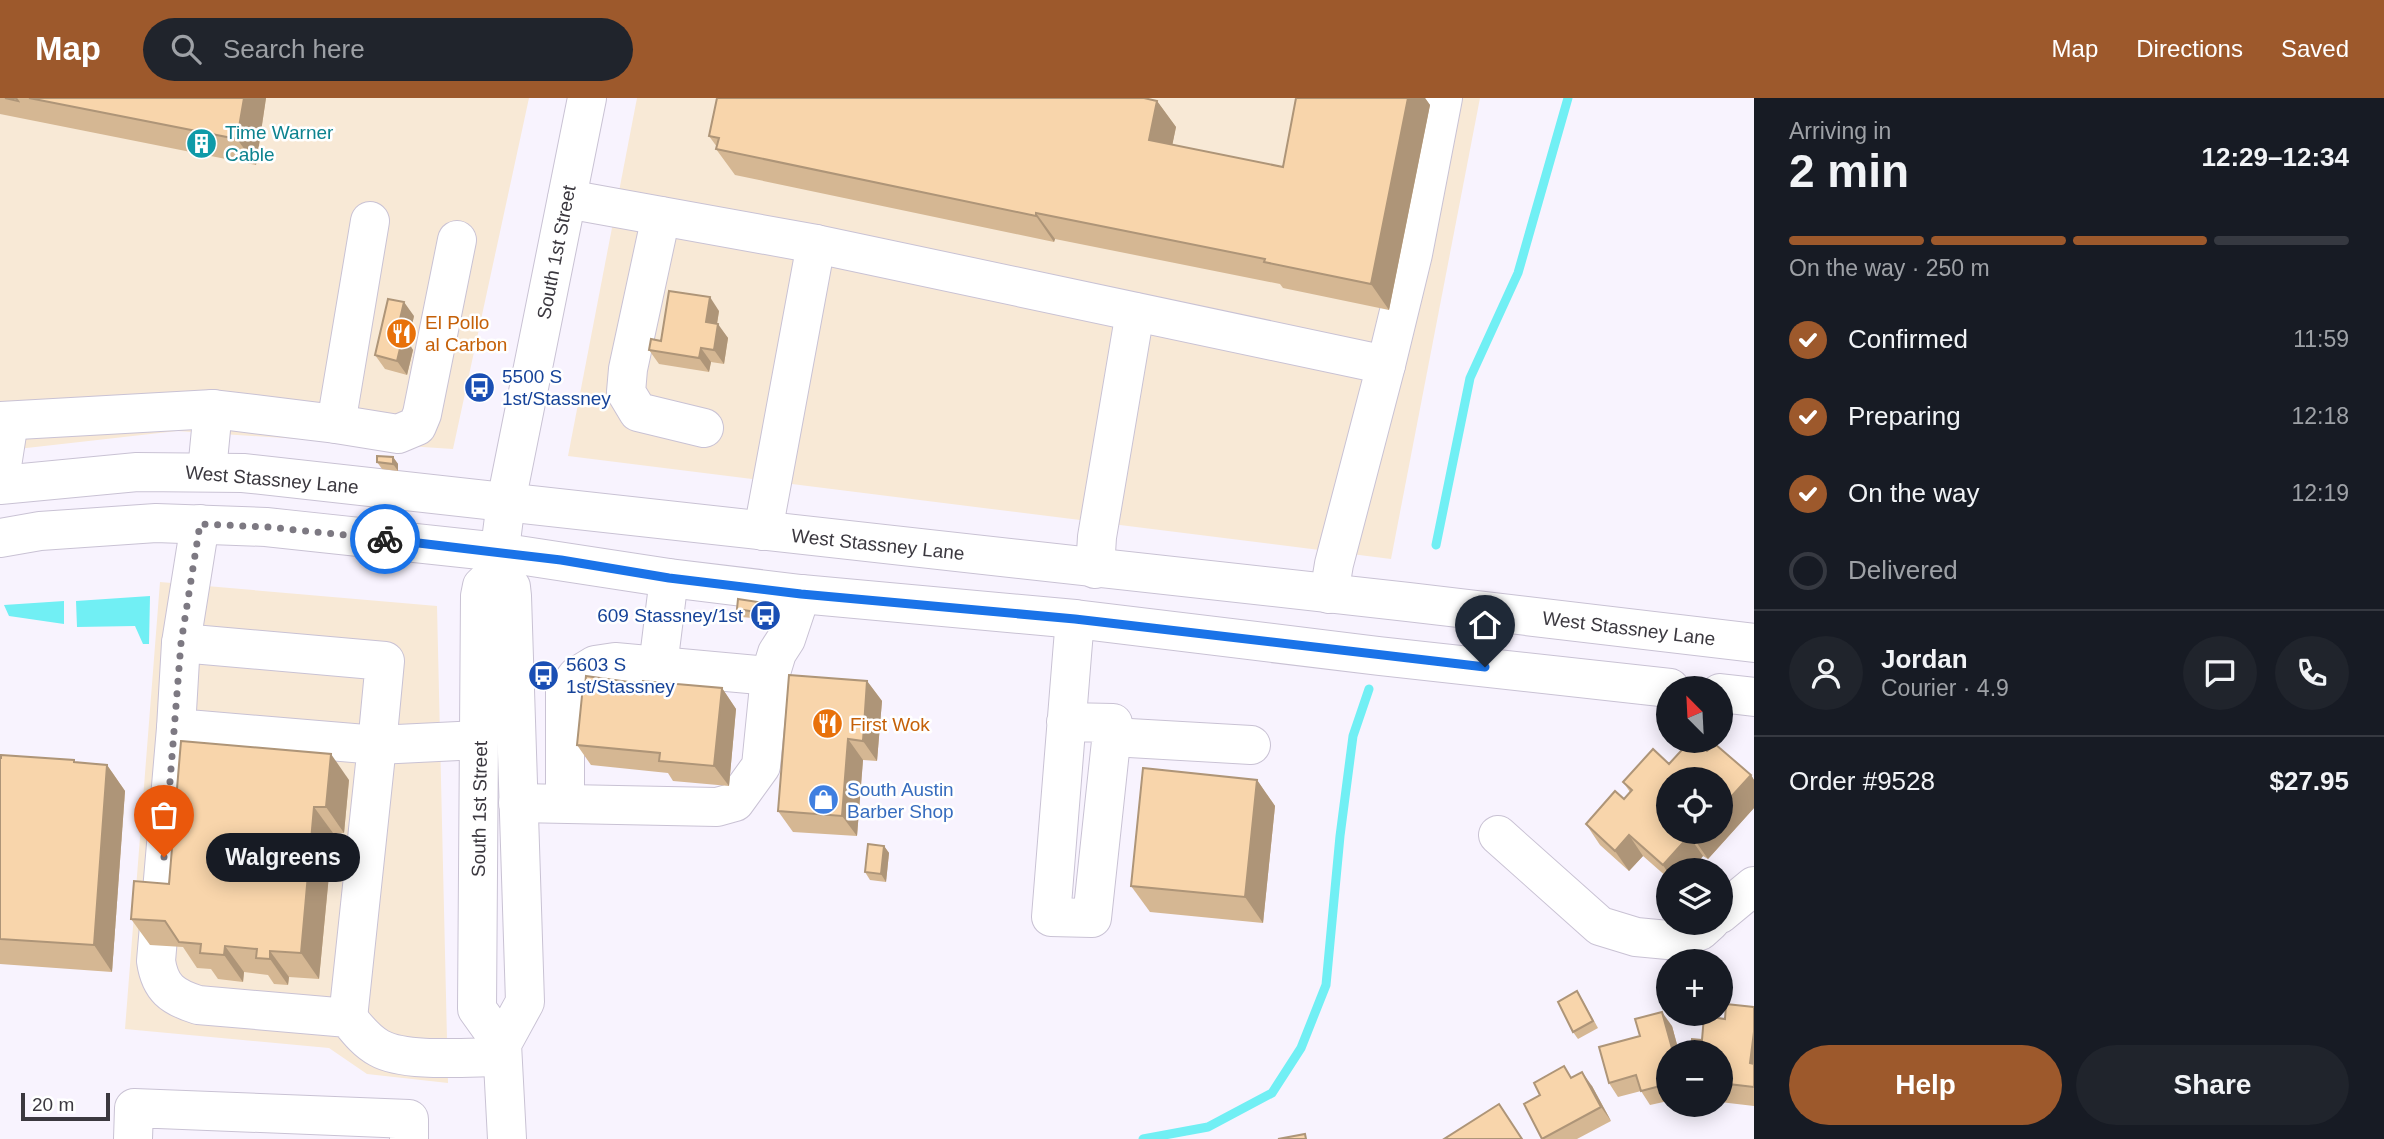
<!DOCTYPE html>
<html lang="en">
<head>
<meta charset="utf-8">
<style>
  body { margin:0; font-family:Arial,sans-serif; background:#20242c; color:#f1f3f6; height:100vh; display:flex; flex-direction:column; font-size:26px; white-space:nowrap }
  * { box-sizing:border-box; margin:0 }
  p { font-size:23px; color:#9ea1a6 }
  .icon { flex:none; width:38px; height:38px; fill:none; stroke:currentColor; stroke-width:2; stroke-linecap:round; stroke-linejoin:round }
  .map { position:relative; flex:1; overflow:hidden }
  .drawer { display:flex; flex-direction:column; background:#171b24; width:630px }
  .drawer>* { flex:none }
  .needle { width:46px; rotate:336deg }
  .controls { position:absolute; left:1656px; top:578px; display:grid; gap:14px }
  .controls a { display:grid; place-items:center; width:77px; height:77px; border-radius:50%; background:#171b24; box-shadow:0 4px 18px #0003; font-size:35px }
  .scale { position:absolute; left:21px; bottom:18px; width:89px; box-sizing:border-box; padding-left:7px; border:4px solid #3b383f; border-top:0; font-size:19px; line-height:24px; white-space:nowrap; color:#3b383f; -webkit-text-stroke:5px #fff; paint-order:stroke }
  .pin { position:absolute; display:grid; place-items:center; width:60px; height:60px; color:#fff; margin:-72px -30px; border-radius:50% 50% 50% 0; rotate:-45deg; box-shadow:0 0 7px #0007 }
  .pin .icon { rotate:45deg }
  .courier { position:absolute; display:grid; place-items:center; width:70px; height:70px; margin:-35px; border:5px solid #1a73e8; border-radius:50%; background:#fff; color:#222; box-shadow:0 2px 9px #0007 }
  .bubble { position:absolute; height:49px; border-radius:24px; background:#171b24; box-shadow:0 4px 18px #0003; font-size:23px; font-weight:700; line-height:49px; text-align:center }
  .summary em { font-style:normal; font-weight:700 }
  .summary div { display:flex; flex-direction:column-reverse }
  .summary { display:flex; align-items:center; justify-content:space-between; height:119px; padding:0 35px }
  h1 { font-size:46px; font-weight:700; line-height:52px }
  .bar { display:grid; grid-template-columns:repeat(4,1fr); gap:10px 7px; align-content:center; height:84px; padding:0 35px }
  .bar i { height:9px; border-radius:5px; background:#363941 }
  .bar .current { background:#9d592c }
  .bar p { grid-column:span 4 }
  .line { display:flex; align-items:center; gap:18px; padding:0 35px; border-top:2px solid #363941 }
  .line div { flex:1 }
  .round { display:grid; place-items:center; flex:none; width:74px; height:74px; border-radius:37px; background:#20242c }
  ol { padding:0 35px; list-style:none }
  li { display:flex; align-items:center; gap:21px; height:77px }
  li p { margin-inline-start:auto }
  li .icon { padding:7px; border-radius:50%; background:#9d592c; color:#fff; stroke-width:4 }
  li:last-child { color:#9ea1a6 }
  li i { width:38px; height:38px; border:4px solid #363941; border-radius:50% }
  .primary-button { display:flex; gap:14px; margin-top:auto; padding:14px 35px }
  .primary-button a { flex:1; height:80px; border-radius:42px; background:#9d592c; color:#fff; font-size:28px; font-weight:700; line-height:80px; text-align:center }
  .primary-button a+a { background:#20242c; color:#f1f3f6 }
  header { display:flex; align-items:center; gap:42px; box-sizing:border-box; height:98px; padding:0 35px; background:#9d592c; color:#fff }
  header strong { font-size:33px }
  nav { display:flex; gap:38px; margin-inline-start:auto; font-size:24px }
  .search { width:490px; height:63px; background:#20242c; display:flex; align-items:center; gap:18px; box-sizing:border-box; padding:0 24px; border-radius:38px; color:#9ea1a6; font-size:26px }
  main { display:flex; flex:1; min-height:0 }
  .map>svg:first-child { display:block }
  .commercial { fill:#f8e9d6 }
  .water { fill:#71eff4 }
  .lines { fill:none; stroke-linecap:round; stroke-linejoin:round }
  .stream { stroke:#71eff4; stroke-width:9 }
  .minor-casing { stroke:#c9c2d4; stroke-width:40 }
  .major-casing { stroke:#c9c2d4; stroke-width:40 }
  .minor { stroke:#fff; stroke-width:38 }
  .major { stroke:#fff; stroke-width:38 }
  .wall { fill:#d5b793 }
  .shaded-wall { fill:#ae9578 }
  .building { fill:#f8d5ab; stroke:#ae9578; stroke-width:2 }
  .done { stroke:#7d7982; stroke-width:7; stroke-dasharray:0 12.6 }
  .route { stroke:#1a73e8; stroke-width:9 }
  .labels { text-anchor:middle; stroke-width:5; stroke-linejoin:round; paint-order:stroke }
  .culture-label { font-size:19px; fill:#0d838f; stroke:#fff; text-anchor:start }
  .street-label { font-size:19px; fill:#3b383f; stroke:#fff }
  .food-label { font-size:19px; fill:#c56008; stroke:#fff; text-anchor:start }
  .transit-label { font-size:19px; fill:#164399; stroke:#fff; text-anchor:start }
  .shop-label { font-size:19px; fill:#366cbe; stroke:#fff; text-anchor:start }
</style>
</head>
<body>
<header>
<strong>Map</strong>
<div class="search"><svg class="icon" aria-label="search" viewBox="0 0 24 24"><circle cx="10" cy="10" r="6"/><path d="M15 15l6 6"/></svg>Search here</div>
<nav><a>Map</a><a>Directions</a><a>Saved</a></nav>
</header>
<main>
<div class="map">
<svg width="1754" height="1041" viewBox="0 0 1754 1041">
  <rect width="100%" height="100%" fill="#f8f3fe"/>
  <g class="commercial">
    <path d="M0,0h529l-76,351 -276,-18 -177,20z"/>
    <path d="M637,0h843l-89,461 -823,-103z"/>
    <path d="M160,484l277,24 11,477 -81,-9 -38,-26 -204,-19z"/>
  </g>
  <g class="water">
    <path d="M150,498l-1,48h-6l-8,-18 -58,1 -1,-26z"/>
    <path d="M64,503v23l-55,-8 -5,-11z"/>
  </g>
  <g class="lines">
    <g class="stream">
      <path d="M1436,447l34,-167 48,-105 50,-175"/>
      <path d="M1143,1041l65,-12 64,-34 29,-45 25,-63 14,-149 13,-100 16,-47"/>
    </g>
    <defs>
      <g id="minor">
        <path d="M567,101l249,45 570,121 -52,199 -5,30"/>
        <path d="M661,118l-33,153 -2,23 12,20 66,16"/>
        <path d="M1386,267l27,-111 30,-156"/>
        <path d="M0,323l213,-12 123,15 34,-203"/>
        <path d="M336,326l62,10 19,-8 5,-12 35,-174"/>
        <path d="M207,373l6,-62"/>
        <path d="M0,381l9,-58"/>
        <path d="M200,426l-19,119 -5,85 201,17 -29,273"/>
        <path d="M763,433l53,-287"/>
        <path d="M1095,471l2,-32 38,-225"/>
        <path d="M181,545l204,18 -8,84 102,-5"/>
        <path d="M658,568l11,-88"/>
        <path d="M1066,624l47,1 -21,195 -41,-1 21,-262 3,-36"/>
        <path d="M176,630l-20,233c4,27 16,36 42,44l150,13c9,11 18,23 31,30 26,15 91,9 123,9"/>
        <path d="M1112,639l139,8"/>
        <path d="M518,705l199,4 18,-5 26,-36 9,-90 7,-23 9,-14 15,-45"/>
        <path d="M565,705v-111l12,-16 18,-11 20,-3 155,14"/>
        <path d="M1498,737l102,91 36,11 32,3 32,-9 10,-9"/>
        <path d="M1720,816l34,-28"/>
        <path d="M133,1041l1,-31 275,11v20"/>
      </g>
      <g id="major">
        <path d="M0,387l137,-13 106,1 1165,129 346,41"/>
        <path d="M0,440l40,-7 116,-8 110,4 233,25 170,26 132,16 274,25 304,37 291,32"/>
        <path d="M497,474l14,15 1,9 13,406 -23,42 5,95"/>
        <path d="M1720,595l34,4"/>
        <path d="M502,946l-25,-35 3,-413 2,-10 15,-14 9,-70 81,-404"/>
      </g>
    </defs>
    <use href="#minor" class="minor-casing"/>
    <use href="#major" class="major-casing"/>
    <use href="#minor" class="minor"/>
    <use href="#major" class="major"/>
  </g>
  <g class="wall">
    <path d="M0,0h266l-10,67 -256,-51z"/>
    <path d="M1296,0h129l5,7 -41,205 -106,-22 -3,-4 -225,-45 -1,3 -319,-67 -19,-26 1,-2 -8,-11 448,-35 19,26 -4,18 111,22z"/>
    <path d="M719,213l-2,13 11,14 -4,26 -13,-2 -2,10 -50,-8 -10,-14 12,-9z"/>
    <path d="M414,218l-6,26 5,8 -6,25 -22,-6 -10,-14z"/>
    <path d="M393,359l5,7v7l-16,-2 -5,-7z"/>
    <path d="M737,511h26l-2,10 -19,-2z"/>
    <path d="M867,583l15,20 -5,60 -14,-1 -6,76 -64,-4 -15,-21z"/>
    <path d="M643,586l79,4 14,21 -7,77 -56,-5 -5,-8 -77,-8 -14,-20z"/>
    <path d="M1707,653l44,24 3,5v28l-46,51 -5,-3 -12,14h-23v8l-25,-22 -14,15 -29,-26 -14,-21 38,-25 6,-7 -7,-10 46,-18z"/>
    <path d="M0,660l107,7 18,26 -13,181 -112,-8z"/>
    <path d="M349,682l-5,53h-11l-14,146 -30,-2 -1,8 -14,-1 -6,-9 -24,-3 -1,10 -25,-3 -7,-10 -14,-1 -14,-21 -33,-2 -19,-26 38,-35z"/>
    <path d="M1257,682l18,26 -12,117 -113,-11 -19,-26z"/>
    <path d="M884,748l5,7 -3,29 -16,-2 -5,-8z"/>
    <path d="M1720,880l6,1 5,7 -2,9 -9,-1z"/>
    <path d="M1582,901l16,29 -20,11 -5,-7z"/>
    <path d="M1754,909v99l-34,-4v-50l-18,-12 23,-21z"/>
    <path d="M1672,928l7,26h-11v49l-18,4 -9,-14 -23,6 -9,-14 31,-47z"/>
    <path d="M1572,979l20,9 19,35 -34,18h-35z"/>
  </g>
  <g class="shaded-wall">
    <path d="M244,0h22l-10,67 -19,-26z"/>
    <path d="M1408,0h17l5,7 -41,205 -18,-26z"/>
    <path d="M1157,3l19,26 -8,39 -19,-26z"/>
    <path d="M1036,115l19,26 -1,3 -18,-26z"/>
    <path d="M710,199l9,14 -4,25 -9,-14z"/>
    <path d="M404,204l10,14 -6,26 5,8 -6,25 -10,-14 -1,-25z"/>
    <path d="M718,226l10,14 -4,26 -10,-14z"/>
    <path d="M701,250l10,14 -2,10 -10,-14z"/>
    <path d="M393,359l5,7v7l-5,-7z"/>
    <path d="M758,504l5,7 -2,10 -5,-7z"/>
    <path d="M867,583l15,20 -5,60 -14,-20z"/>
    <path d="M722,590l14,21 -7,77 -15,-20z"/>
    <path d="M848,641l15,21 -6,76 -15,-20z"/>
    <path d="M331,656l18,26 -5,53 -18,-26z"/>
    <path d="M107,667l18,26 -13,181 -18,-27z"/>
    <path d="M1751,677l3,5v28l-46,51 -14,-20 6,-8h20v-22z"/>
    <path d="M1257,682l18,26 -12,117 -18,-26z"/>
    <path d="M314,709l19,26 -14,146 -18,-26z"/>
    <path d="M1629,737l14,21 -14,15 -14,-20z"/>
    <path d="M1689,738l14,20 -12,14h-23v3l-5,-8z"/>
    <path d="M884,748l5,7 -3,29 -5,-8z"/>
    <path d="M225,848l19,26 -1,10 -19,-27z"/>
    <path d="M270,853l19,26 -1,8 -18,-26z"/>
    <path d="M1726,881l5,7 -2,9 -5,-7z"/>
    <path d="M1662,914l10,14 7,26h-6z"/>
    <path d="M1754,934v37l-4,-6z"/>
    <path d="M1582,974l10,14 19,35 -10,-14z"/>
  </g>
  <g class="building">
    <path d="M5,0h11l2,3z"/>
    <path d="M29,0h215l-7,41z"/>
    <path d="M717,0h427l13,3 -8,39 134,27 13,-69h112l-37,186 -107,-22 1,-3 -229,-46v3l-320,-67 3,-11 -10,-2z"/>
    <path d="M669,193l41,6 -4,25 12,2 -4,26 -13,-2 -2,10 -50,-8 2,-11 10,2z"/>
    <path d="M388,201l16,3 -8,34h7l-6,25 -22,-6z"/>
    <path d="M377,358l16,1v7l-16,-2z"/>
    <path d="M738,501l20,3 -2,10 -19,-3z"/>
    <path d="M789,577l78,6 -4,60 -15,-2 -6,77 -64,-5z"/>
    <path d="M586,578l57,8v-3l79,7 -8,78 -55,-5 1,-8 -83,-8 6,-59h2z"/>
    <path d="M1691,642h4l12,11 8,-7 36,31 -31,34v-30h-52v52h32l-6,8 -5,-3 -26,29 -34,-30 -14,16 -29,-27 29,-33 9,8 8,-9 -9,-8 30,-33 16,15z"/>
    <path d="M181,643l150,13 -5,53h-12l-13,146 -31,-2v8l-14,-1 1,-9 -32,-3 -1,9 -24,-2 1,-9 -22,-2 -14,-21 -34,-2 3,-38 35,3z"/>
    <path d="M1,657l73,5v2l33,3 -13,180 -94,-6v-181h1z"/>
    <path d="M1143,670l114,12 -12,117 -114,-11z"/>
    <path d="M868,746l16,2 -3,28 -16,-2z"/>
    <path d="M1720,880l6,1 -2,9 -4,-1z"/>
    <path d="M1577,893l16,30 -20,11 -15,-30z"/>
    <path d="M1726,906l28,3v25l-4,31 4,1v23l-34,-4v-31h-29l1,-13 10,1 2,-24 21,3z"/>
    <path d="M1662,914l11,40h-5v32l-27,7 -5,-16 -27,8 -10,-36 41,-11 -5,-17z"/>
    <path d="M1564,968l7,12 11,-6 19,35 -59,32 -18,-35 16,-9 -6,-12z"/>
    <path d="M1499,1006l23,35h-78z"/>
    <path d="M1305,1036l1,5h-28z"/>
  </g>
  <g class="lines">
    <path class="done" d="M164,759l17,-214 19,-119 67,3 118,12"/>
    <path class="route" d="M385,441l176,21 108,18 132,16 274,25 410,48"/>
  </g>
  <defs>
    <symbol id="building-disc" viewBox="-11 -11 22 22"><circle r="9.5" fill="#0f9aa8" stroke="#fff"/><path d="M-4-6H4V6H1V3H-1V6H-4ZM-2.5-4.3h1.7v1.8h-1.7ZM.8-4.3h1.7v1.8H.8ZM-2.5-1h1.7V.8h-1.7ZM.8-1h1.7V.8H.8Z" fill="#fff"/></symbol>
    <symbol id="restaurant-disc" viewBox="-11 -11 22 22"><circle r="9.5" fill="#e8710a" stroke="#fff"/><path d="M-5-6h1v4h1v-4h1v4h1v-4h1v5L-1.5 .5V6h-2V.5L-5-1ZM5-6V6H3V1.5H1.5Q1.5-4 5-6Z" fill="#fff"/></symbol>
    <symbol id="bus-disc" viewBox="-11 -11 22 22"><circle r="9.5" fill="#1a4fb4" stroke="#fff"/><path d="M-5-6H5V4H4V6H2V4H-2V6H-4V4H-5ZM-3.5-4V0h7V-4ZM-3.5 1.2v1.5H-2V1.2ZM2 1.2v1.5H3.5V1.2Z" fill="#fff"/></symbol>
    <symbol id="shop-disc" viewBox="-11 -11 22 22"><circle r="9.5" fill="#3f7fe0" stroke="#fff"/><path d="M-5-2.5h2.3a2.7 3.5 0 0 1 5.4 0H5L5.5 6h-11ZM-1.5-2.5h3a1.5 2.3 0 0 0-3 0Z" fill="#fff"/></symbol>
  </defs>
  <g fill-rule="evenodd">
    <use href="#building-disc" x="184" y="28" width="35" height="35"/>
    <use href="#restaurant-disc" x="384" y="218" width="35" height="35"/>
    <use href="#bus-disc" x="462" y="272" width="35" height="35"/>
    <use href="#bus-disc" x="748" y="500" width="35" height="35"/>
    <use href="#bus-disc" x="526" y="560" width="35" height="35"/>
    <use href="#restaurant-disc" x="810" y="608" width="35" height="35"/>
    <use href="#shop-disc" x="806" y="684" width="35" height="35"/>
  </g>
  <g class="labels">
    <g class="culture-label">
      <text x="225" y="41">Time Warner<tspan x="225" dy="22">Cable</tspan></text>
    </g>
    <g class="street-label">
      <text transform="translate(556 154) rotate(-79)" y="7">South 1st Street</text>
      <text transform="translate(272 381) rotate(5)" y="7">West Stassney Lane</text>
      <text transform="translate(878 446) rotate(6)" y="7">West Stassney Lane</text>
      <text transform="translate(1629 530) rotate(7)" y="7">West Stassney Lane</text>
      <text transform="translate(479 711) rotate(-89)" y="7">South 1st Street</text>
    </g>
    <g class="food-label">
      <text x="425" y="231">El Pollo<tspan x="425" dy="22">al Carbon</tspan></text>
      <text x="850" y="633">First Wok</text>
    </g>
    <g class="transit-label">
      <text x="502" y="285">5500 S<tspan x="502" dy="22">1st/Stassney</tspan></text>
      <text x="743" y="524" text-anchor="end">609 Stassney/1st</text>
      <text x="566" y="573">5603 S<tspan x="566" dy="22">1st/Stassney</tspan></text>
    </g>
    <g class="shop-label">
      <text x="847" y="698">South Austin<tspan x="847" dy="22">Barber Shop</tspan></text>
    </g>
  </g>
</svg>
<div class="controls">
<a><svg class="needle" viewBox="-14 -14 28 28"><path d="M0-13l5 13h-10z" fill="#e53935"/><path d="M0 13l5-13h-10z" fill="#9ea1a6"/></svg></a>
<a><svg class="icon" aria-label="locate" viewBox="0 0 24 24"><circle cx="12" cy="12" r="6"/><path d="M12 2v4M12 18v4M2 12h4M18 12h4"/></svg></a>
<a><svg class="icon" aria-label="layers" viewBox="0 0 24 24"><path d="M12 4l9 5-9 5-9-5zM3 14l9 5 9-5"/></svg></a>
<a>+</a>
<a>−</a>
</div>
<div class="scale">20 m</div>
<div class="pin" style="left:164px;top:759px;background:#ea580c"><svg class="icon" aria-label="bag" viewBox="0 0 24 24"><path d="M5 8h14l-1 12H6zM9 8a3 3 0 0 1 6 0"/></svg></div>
<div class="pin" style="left:1485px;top:569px;background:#1f2937"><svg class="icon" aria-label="home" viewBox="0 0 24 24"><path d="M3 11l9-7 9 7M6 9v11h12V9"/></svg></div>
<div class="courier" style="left:385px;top:441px"><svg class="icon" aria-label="bike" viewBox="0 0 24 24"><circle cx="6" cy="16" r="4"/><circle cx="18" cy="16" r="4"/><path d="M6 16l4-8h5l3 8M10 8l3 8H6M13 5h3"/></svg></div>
<div class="bubble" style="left:206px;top:735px;width:154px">Walgreens</div>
</div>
<section class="drawer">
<div class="summary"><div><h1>2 min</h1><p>Arriving in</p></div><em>12:29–12:34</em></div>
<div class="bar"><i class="current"></i><i class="current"></i><i class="current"></i><i></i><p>On the way · 250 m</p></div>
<ol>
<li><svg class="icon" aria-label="check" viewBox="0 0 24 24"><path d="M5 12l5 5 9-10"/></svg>Confirmed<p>11:59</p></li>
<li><svg class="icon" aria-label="check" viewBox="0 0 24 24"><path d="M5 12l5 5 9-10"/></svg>Preparing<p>12:18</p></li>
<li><svg class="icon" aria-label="check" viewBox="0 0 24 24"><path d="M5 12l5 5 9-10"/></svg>On the way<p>12:19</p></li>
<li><i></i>Delivered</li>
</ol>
<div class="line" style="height:126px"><a class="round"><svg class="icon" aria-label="person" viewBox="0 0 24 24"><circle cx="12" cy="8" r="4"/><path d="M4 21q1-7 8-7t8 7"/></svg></a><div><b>Jordan</b><p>Courier · 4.9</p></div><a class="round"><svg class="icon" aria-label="chat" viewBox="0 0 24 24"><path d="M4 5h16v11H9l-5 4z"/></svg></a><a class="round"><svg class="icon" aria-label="phone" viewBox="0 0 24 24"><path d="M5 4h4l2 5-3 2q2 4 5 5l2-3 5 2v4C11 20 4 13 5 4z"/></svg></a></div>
<div class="line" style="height:91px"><div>Order #9528</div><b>$27.95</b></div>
<div class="primary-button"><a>Help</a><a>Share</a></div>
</section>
</main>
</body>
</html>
